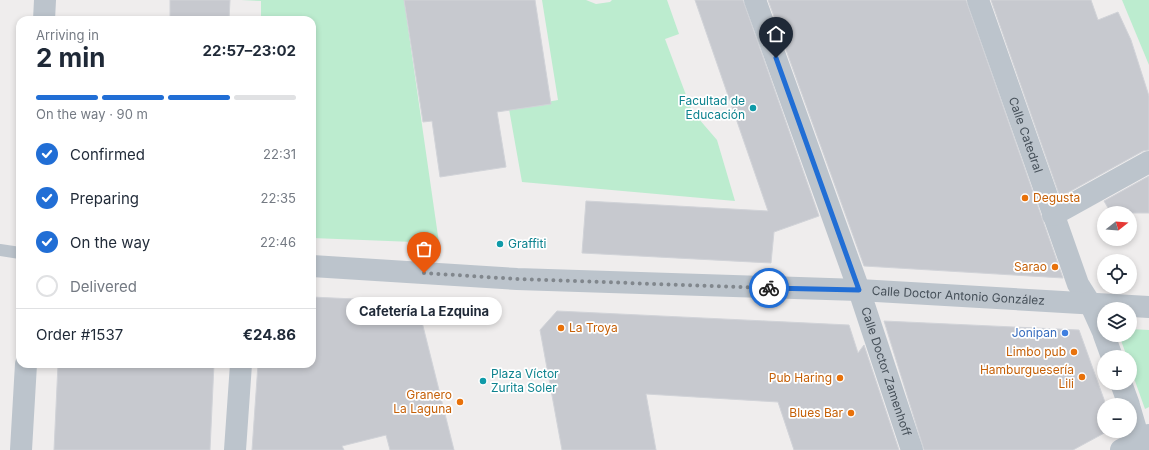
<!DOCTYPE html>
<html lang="en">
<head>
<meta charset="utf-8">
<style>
  body { margin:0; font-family:Inter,sans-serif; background:#f2f2f3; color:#1f2937; height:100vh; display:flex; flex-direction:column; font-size:15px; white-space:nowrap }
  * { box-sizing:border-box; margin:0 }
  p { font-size:13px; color:#747a83 }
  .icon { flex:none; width:22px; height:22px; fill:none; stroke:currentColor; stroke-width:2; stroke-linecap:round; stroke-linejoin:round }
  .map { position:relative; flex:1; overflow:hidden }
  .drawer { position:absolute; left:16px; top:16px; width:300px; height:352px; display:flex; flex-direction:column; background:#fff; border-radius:12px; box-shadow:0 2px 6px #0003 }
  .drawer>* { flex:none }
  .needle { width:26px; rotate:73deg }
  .fabs { position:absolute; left:1097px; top:206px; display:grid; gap:8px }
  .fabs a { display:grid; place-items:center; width:40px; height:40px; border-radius:50%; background:#fff; box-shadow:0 2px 6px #0003; font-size:20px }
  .pin { position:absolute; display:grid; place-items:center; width:34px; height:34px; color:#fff; margin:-41px -17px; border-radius:50% 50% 50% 0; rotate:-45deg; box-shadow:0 0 4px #0007 }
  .pin .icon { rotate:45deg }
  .courier { position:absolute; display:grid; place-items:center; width:40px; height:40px; margin:-20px; border:3px solid #216ed5; border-radius:50%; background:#fff; color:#222; box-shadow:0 1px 5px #0007 }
  .bubble { position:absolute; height:28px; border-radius:14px; background:#fff; box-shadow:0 2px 6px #0003; font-size:13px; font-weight:700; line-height:28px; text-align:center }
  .overview em { font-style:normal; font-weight:700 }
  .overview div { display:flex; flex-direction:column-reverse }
  .overview { display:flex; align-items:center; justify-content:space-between; height:68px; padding:0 20px }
  h1 { font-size:26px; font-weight:700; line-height:30px }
  .bar { display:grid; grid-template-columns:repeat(4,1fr); gap:6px 4px; align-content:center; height:48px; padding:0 20px }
  .bar i { height:5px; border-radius:3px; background:#e0e1e3 }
  .bar .active { background:#216ed5 }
  .bar p { grid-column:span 4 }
  .line { display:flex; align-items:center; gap:10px; padding:0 20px; border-top:1px solid #e0e1e3 }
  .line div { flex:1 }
  ol { padding:0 20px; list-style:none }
  li { display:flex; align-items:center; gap:12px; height:44px }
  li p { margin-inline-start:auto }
  li .icon { padding:4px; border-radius:50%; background:#216ed5; color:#fff; stroke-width:4 }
  li:last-child { color:#747a83 }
  li i { width:22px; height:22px; border:2px solid #e0e1e3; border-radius:50% }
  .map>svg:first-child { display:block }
  .green { fill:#bceccf }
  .building { fill:#c7c9cf; stroke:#d1d3d8 }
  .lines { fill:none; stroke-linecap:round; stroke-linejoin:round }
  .lane { stroke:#bcc4cc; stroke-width:12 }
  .street { stroke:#bcc4cc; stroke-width:22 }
  .done { stroke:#81878d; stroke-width:4; stroke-dasharray:0 7.2 }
  .route { stroke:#216ed5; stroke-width:5 }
  .culture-dot { fill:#0f9aa8; stroke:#fff; stroke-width:1.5 }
  .food-dot { fill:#e8710a; stroke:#fff; stroke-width:1.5 }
  .shop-dot { fill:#3f7fe0; stroke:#fff; stroke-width:1.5 }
  .labels { text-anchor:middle; stroke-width:3.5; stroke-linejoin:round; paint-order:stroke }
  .culture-label { font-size:12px; fill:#0d838f; stroke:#fff; text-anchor:start }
  .street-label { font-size:12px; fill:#465059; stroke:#fff }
  .food-label { font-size:12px; fill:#c56008; stroke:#fff; text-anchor:end }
  .shop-label { font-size:12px; fill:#366cbe; stroke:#fff; text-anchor:end }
</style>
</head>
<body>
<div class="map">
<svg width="1149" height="450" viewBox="0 0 1149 450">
  <rect width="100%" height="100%" fill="#efeded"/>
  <g class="green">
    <path d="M241,0h163l35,243 -127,-5v-218h-51v-19z"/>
    <path d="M542,0h44l10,4 14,-2 2,-2h55l12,34 -14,5 27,72 25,29 18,61 -213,-19 -13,-73 49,-9z"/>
    <path d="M1122,0h27v65z"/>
    <path d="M1130,329l19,1v77l-4,2 -15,-42v-10h-3l-8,-22h11z"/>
  </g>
  <g class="building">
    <path d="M170,0h60l-1,20h-59z"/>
    <path d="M404,0h131l16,104 -54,8 9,55 -66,10 -8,-56 -9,1z"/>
    <path d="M695,0h48l76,216 -45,16 -3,31 -189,-10 4,-52 182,10z"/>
    <path d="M768,0h198l97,278 -199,-12z"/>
    <path d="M991,0h100l7,20 20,-8 13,28 18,56v54l-6,1 -83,46z"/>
    <path d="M1149,176v37h-38l-7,-12z"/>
    <path d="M312,297l105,5 37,148h-64l-4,-15 -44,11 2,4h-92l6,-86h54z"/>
    <path d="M557,311l292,14 9,28 6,-8 35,105h-105l-16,-48 -132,-8 10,56h-94l-22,-120z"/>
    <path d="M884,321l195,9 27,75h-2v26h4l-35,19h-149z"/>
    <path d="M58,364h156l-4,86h-156z"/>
  </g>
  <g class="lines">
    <path class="lane" d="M0,250l20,3"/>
    <g class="street">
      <path id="s1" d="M755,0l104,290 53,160"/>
      <path id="s2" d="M978,0l100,284 12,19 14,31"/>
      <path d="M44,20l1,-20"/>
      <path d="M1053,215l96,-53"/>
      <path id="s3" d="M312,266l205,13 342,11 290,17"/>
      <path d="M1104,335l8,22"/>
      <path d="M1121,383l8,22"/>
      <path d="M1130,409l12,41"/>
      <path d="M21,450l5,-86"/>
      <path d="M235,450l6,-86"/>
      <path d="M1121,450l28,-15"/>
    </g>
  </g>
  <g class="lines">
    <path class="done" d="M424,273l93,6 252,9"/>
    <path class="route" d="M769,288l90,2 -83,-232"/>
  </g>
  <g class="culture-dot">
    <circle cx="753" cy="108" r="4"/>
    <circle cx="500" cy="244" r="4"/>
    <circle cx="483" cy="381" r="4"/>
  </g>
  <g class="food-dot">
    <circle cx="1025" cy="198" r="4"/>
    <circle cx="1055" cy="267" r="4"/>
    <circle cx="561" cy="328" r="4"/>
    <circle cx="1074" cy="352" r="4"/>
    <circle cx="1082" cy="377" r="4"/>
    <circle cx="840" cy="378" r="4"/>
    <circle cx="460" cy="402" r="4"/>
    <circle cx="851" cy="413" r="4"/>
  </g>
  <circle class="shop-dot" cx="1065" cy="333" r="4"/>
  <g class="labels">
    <g class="culture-label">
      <text x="745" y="105" text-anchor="end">Facultad de<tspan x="745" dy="14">Educación</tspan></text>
      <text x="508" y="248">Graffiti</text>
      <text x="491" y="378">Plaza Víctor<tspan x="491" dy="14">Zurita Soler</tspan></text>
    </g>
    <g class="street-label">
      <text dy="4" stroke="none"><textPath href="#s2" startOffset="143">Calle Catedral</textPath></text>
      <text dy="4" stroke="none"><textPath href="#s3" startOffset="647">Calle Doctor Antonio González</textPath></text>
      <text dy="4" stroke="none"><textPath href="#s1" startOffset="394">Calle Doctor Zamenhoff</textPath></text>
    </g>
    <g class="food-label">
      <text x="1033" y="202" text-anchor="start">Degusta</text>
      <text x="1047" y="271">Sarao</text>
      <text x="569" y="332" text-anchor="start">La Troya</text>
      <text x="1066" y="356">Limbo pub</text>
      <text x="1074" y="374">Hamburguesería<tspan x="1074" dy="14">Lili</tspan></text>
      <text x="832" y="382">Pub Haring</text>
      <text x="452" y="399">Granero<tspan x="452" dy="14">La Laguna</tspan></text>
      <text x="843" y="417">Blues Bar</text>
    </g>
    <g class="shop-label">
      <text x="1057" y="337">Jonipan</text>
    </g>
  </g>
</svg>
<div class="fabs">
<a><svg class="needle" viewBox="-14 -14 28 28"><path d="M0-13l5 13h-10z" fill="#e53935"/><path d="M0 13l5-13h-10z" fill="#747a83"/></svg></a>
<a><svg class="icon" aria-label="locate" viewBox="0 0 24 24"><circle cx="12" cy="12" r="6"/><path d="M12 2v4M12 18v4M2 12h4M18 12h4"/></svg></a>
<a><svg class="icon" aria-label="layers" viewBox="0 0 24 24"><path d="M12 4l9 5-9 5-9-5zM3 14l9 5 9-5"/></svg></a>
<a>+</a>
<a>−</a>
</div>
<div class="pin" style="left:424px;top:273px;background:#ea580c"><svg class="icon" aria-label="bag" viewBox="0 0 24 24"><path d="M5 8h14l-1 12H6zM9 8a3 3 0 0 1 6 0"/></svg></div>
<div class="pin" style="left:776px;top:58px;background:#1f2937"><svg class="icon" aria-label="home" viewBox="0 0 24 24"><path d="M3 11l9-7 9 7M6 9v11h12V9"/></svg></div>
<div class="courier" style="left:769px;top:288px"><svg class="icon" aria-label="bike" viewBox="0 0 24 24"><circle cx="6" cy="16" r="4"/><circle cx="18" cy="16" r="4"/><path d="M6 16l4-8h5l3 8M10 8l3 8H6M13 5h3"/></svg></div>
<div class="bubble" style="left:346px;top:297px;width:156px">Cafetería La Ezquina</div>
<section class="drawer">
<div class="overview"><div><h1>2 min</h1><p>Arriving in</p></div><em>22:57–23:02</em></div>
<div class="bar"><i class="active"></i><i class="active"></i><i class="active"></i><i></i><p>On the way · 90 m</p></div>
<ol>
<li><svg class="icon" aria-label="check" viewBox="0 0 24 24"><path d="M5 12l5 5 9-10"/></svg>Confirmed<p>22:31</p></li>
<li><svg class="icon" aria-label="check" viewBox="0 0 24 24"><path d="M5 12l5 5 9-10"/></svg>Preparing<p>22:35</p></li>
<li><svg class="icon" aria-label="check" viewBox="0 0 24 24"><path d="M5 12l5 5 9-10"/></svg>On the way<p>22:46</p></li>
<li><i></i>Delivered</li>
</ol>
<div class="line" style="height:52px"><div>Order #1537</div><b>€24.86</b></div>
</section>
</div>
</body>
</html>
